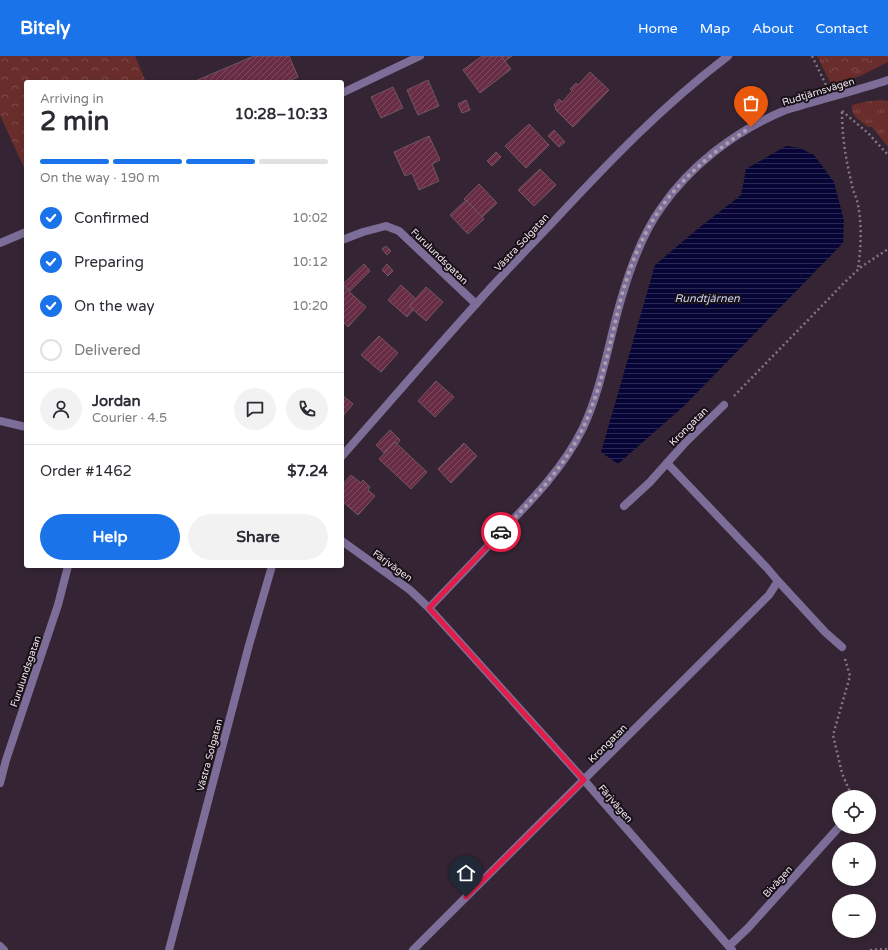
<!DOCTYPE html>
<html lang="en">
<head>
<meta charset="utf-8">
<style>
  body { margin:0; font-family:"Varela Round",sans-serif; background:#f2f2f3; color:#2b2b33; height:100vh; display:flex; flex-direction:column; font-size:15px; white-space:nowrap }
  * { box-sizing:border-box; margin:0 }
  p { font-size:13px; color:#7c7c81 }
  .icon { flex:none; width:22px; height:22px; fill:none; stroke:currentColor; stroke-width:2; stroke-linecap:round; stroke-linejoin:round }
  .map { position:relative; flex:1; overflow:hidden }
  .sheet { position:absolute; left:24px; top:24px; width:320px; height:488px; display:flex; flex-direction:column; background:#fff; border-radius:4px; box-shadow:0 2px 6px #0003 }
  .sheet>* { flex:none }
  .controls { position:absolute; left:832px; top:734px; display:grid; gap:8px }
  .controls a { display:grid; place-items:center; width:44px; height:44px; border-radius:50%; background:#fff; box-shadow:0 2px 6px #0003; font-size:20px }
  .pin { position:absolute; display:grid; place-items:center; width:34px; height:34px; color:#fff; margin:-41px -17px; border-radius:50% 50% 50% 0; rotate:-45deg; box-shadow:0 0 4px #0007 }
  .pin .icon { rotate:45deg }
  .courier { position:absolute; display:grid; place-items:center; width:40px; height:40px; margin:-20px; border:3px solid #e11d48; border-radius:50%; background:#fff; color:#222; box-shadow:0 1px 5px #0007 }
  .headline em { font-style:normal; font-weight:700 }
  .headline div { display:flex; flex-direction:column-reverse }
  .headline { display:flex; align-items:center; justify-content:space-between; height:68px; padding:0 16px }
  h1 { font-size:26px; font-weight:700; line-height:30px }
  .bar { display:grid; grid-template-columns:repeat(4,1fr); gap:6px 4px; align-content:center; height:48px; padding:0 16px }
  .bar i { height:5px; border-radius:3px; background:#e1e1e2 }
  .bar .selected { background:#1a73e8 }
  .bar p { grid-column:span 4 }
  .line { display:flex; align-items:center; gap:10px; padding:0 16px; border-top:1px solid #e1e1e2 }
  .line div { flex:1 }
  .round { display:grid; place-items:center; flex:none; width:42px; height:42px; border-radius:21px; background:#f2f2f3 }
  ol { padding:0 16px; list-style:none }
  li { display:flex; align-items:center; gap:12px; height:44px }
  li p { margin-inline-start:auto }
  li .icon { padding:4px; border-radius:50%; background:#1a73e8; color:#fff; stroke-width:4 }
  li:last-child { color:#7c7c81 }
  li i { width:22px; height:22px; border:2px solid #e1e1e2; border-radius:50% }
  .primary-button { display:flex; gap:8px; margin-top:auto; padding:8px 16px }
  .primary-button a { flex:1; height:46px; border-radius:24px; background:#1a73e8; color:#fff; font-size:16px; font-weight:700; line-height:46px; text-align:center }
  .primary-button a+a { background:#f2f2f3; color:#2b2b33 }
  header { display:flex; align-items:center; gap:24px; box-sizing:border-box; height:56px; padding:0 20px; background:#1a73e8; color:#fff }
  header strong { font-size:19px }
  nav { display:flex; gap:22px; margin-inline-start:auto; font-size:14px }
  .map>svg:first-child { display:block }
  .grass { fill:url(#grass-tufts) }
  .forest { fill:url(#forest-crowns) }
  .water { fill:url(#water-rules) }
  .building { fill:url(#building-hatch); stroke:#70575f }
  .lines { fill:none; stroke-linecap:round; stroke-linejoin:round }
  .path { stroke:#847683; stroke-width:2.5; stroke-dasharray:2 3; stroke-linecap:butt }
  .street { stroke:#7d6e99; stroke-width:8 }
  .done { stroke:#ada0ac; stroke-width:4; stroke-dasharray:0 7.2 }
  .route { stroke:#e11d48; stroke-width:5 }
  .labels { text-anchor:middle; stroke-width:4; stroke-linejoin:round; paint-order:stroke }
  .street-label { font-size:10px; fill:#eee3ed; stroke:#181117 }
  .water-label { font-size:11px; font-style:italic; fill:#ccd5f7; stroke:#181117 }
</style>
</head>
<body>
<header>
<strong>Bitely</strong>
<nav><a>Home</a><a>Map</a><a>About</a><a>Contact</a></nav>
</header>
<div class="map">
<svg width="888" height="894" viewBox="0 0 888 894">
  <defs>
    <pattern id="grass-tufts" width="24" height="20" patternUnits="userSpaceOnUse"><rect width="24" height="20" fill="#692e2c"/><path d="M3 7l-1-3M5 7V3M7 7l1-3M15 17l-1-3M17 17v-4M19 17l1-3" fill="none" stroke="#7f4c4b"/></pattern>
    <pattern id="forest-crowns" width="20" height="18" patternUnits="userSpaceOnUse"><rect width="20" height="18" fill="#692e2c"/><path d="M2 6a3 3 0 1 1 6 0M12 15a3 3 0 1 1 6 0" fill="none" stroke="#7f4c4b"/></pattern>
    <pattern id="water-rules" width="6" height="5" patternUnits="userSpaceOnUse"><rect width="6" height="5" fill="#070535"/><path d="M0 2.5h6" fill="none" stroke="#2b2953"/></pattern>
    <pattern id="building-hatch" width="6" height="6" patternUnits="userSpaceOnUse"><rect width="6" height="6" fill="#682d45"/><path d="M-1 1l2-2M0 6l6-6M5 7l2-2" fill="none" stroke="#7e4b60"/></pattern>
  </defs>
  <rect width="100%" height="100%" fill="#352534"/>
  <g class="grass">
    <path d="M817,0h71v6l-28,14 -29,8z"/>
    <path d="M881,44l7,1v46l-16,-20h-4c-7,-6 -18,-11 -16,-22l12,-3z"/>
  </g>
  <g class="forest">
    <path d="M0,0h135l11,26h-120v90l-26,-57z"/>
    <path d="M823,0h54l-19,14 -24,5z"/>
  </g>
  <path class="water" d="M786,90l14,2 14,7 20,27 10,39 -1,22 -159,163 -66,58 -17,-12 54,-187 40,-34 46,-36 5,-26z"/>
  <g class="building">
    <path d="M254,0h35l9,21 -12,5h-93z"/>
    <path d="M482,0h19l10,13 -31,24 -17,-23z"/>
    <path d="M501,0h11l-7,5z"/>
    <path d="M590,16l19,18 -36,37 -18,-18 1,-1 -2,-3 5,-6 3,3 10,-11 -2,-2 6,-6 2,2z"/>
    <path d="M428,24l11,26 -21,9 -11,-25z"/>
    <path d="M393,31l10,21 -22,10 -10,-21z"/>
    <path d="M466,44l4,10 -8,3 -4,-9z"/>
    <path d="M529,68l20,21 -23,23 -21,-22z"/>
    <path d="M554,74l11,12 -6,5 -11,-11z"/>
    <path d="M429,80l11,24 -8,4 7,17 -20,9 -7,-17 -7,3 -11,-24z"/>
    <path d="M496,96l5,5 -9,9 -5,-5z"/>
    <path d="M540,113l16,16 -22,21 -16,-16z"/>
    <path d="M479,128l18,19 -15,14 -18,-18z"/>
    <path d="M466,144l18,19 -16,15 -18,-19z"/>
    <path d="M386,190l5,5 -4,4 -5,-6z"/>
    <path d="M364,208l6,7 -20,20 -7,-7z"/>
    <path d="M387,208l6,7 -5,5 -6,-6z"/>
    <path d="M401,229l15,14 -7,7 4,4 -6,7 -19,-17z"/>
    <path d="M343,230l23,21 -18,20 -6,-6z"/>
    <path d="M426,231l17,15 -17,19 -17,-15z"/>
    <path d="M379,280l19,17 -17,19 -20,-17z"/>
    <path d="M436,325l18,16 -19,20 -17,-16z"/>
    <path d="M342,339l11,9 -11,13z"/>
    <path d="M390,374l10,10 -3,4 -2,-2 -11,11 -8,-8z"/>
    <path d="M395,386l32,30 -16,17 -32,-30z"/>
    <path d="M464,387l13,13 -26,27 -13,-14z"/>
    <path d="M351,419l10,8 2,-3 7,7 -2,3 7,6 -17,19 -16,-14v-16z"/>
  </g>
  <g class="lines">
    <g class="path">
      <path d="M812,0l14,29"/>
      <path d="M842,55l26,22 20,22"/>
      <path d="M842,56c0,24 4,49 10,73 1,7 5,13 6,20 4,21 3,43 0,64"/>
      <path d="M734,340l111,-114 16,-15 27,-18"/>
      <path d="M845,603l5,17 -17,59 9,38 10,24"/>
      <path d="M870,894l18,-1"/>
    </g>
    <g class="street">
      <path d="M342,37l78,-37"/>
      <path d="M342,184l21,-8 23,-6 13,5 77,73"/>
      <path d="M0,187l26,-11"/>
      <path d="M0,365l26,6"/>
      <path d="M342,400c45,-51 89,-102 134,-152 25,-28 51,-55 77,-82 55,-59 110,-117 175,-166"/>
      <path d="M624,450l26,-24 34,-38 40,-39"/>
      <path d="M342,485l68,49 19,18 155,172 148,170"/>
      <path d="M778,525l47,51 17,15"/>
      <path d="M429,552c25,-26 50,-52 74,-78 30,-31 61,-63 80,-102 20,-43 26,-90 40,-135 9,-30 20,-60 38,-85 29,-42 73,-76 120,-96 9,-4 19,-6 29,-9 26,-8 52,-14 78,-23"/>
      <path d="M0,727l6,-23 52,-155 10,-39"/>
      <path d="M0,890l4,4"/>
      <path d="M729,890l19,-18 91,-101"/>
      <path d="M169,894l80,-305 23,-79"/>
      <path d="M413,894l356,-355 9,-14 -11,-13 -100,-105"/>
    </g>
  </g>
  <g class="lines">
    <path class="done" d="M501,476c31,-32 63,-64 82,-104 20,-43 27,-88 39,-133 10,-37 27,-76 53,-105 22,-25 48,-45 76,-63"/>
    <path class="route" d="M466,841l118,-117 -155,-172 72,-76"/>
  </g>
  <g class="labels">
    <g class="street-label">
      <text transform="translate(818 35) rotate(-17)" y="4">Rudtjärnsvägen</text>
      <text transform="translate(521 186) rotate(-47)" y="4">Västra Solgatan</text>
      <text transform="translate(440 200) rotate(44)" y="4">Furulundsgatan</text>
      <text transform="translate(688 370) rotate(-45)" y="4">Krongatan</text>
      <text transform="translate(393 509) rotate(36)" y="4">Färjvägen</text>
      <text transform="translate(25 615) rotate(-71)" y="4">Furulundsgatan</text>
      <text transform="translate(607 687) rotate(-45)" y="4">Krongatan</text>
      <text transform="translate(209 699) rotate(-75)" y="4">Västra Solgatan</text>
      <text transform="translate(616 747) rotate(49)" y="4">Färjvägen</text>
      <text transform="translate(777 825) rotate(-48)" y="4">Bivägen</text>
    </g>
    <g class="water-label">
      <text x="707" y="246">Rundtjärnen</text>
    </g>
  </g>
</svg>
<div class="controls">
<a><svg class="icon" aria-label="locate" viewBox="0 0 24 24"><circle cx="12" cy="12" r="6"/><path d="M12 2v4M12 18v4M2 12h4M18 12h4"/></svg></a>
<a>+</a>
<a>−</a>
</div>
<div class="pin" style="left:751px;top:71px;background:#ea580c"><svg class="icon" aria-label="bag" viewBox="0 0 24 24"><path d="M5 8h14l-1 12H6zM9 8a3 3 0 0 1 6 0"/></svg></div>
<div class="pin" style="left:466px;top:841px;background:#1f2937"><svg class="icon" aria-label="home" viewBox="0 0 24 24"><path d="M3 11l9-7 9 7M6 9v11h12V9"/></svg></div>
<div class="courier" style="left:501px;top:476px"><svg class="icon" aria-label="car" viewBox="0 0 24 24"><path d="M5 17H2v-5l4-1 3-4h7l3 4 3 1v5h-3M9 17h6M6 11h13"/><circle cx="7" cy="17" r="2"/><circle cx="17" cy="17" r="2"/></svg></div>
<section class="sheet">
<div class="headline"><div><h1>2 min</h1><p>Arriving in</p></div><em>10:28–10:33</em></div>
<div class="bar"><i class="selected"></i><i class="selected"></i><i class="selected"></i><i></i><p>On the way · 190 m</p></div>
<ol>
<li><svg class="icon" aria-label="check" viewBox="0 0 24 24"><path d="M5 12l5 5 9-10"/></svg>Confirmed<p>10:02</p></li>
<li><svg class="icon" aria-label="check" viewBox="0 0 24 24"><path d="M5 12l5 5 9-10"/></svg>Preparing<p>10:12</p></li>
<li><svg class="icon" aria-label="check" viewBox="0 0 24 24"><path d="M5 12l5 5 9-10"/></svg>On the way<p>10:20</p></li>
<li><i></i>Delivered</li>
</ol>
<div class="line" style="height:72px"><a class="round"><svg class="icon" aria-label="person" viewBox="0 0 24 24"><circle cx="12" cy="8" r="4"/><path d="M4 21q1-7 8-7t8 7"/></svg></a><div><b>Jordan</b><p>Courier · 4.5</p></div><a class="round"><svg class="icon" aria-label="chat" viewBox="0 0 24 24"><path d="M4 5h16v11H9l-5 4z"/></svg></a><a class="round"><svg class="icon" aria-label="phone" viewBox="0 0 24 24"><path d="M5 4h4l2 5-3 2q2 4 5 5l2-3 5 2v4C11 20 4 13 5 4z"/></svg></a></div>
<div class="line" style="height:52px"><div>Order #1462</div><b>$7.24</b></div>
<div class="primary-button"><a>Help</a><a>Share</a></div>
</section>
</div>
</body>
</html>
